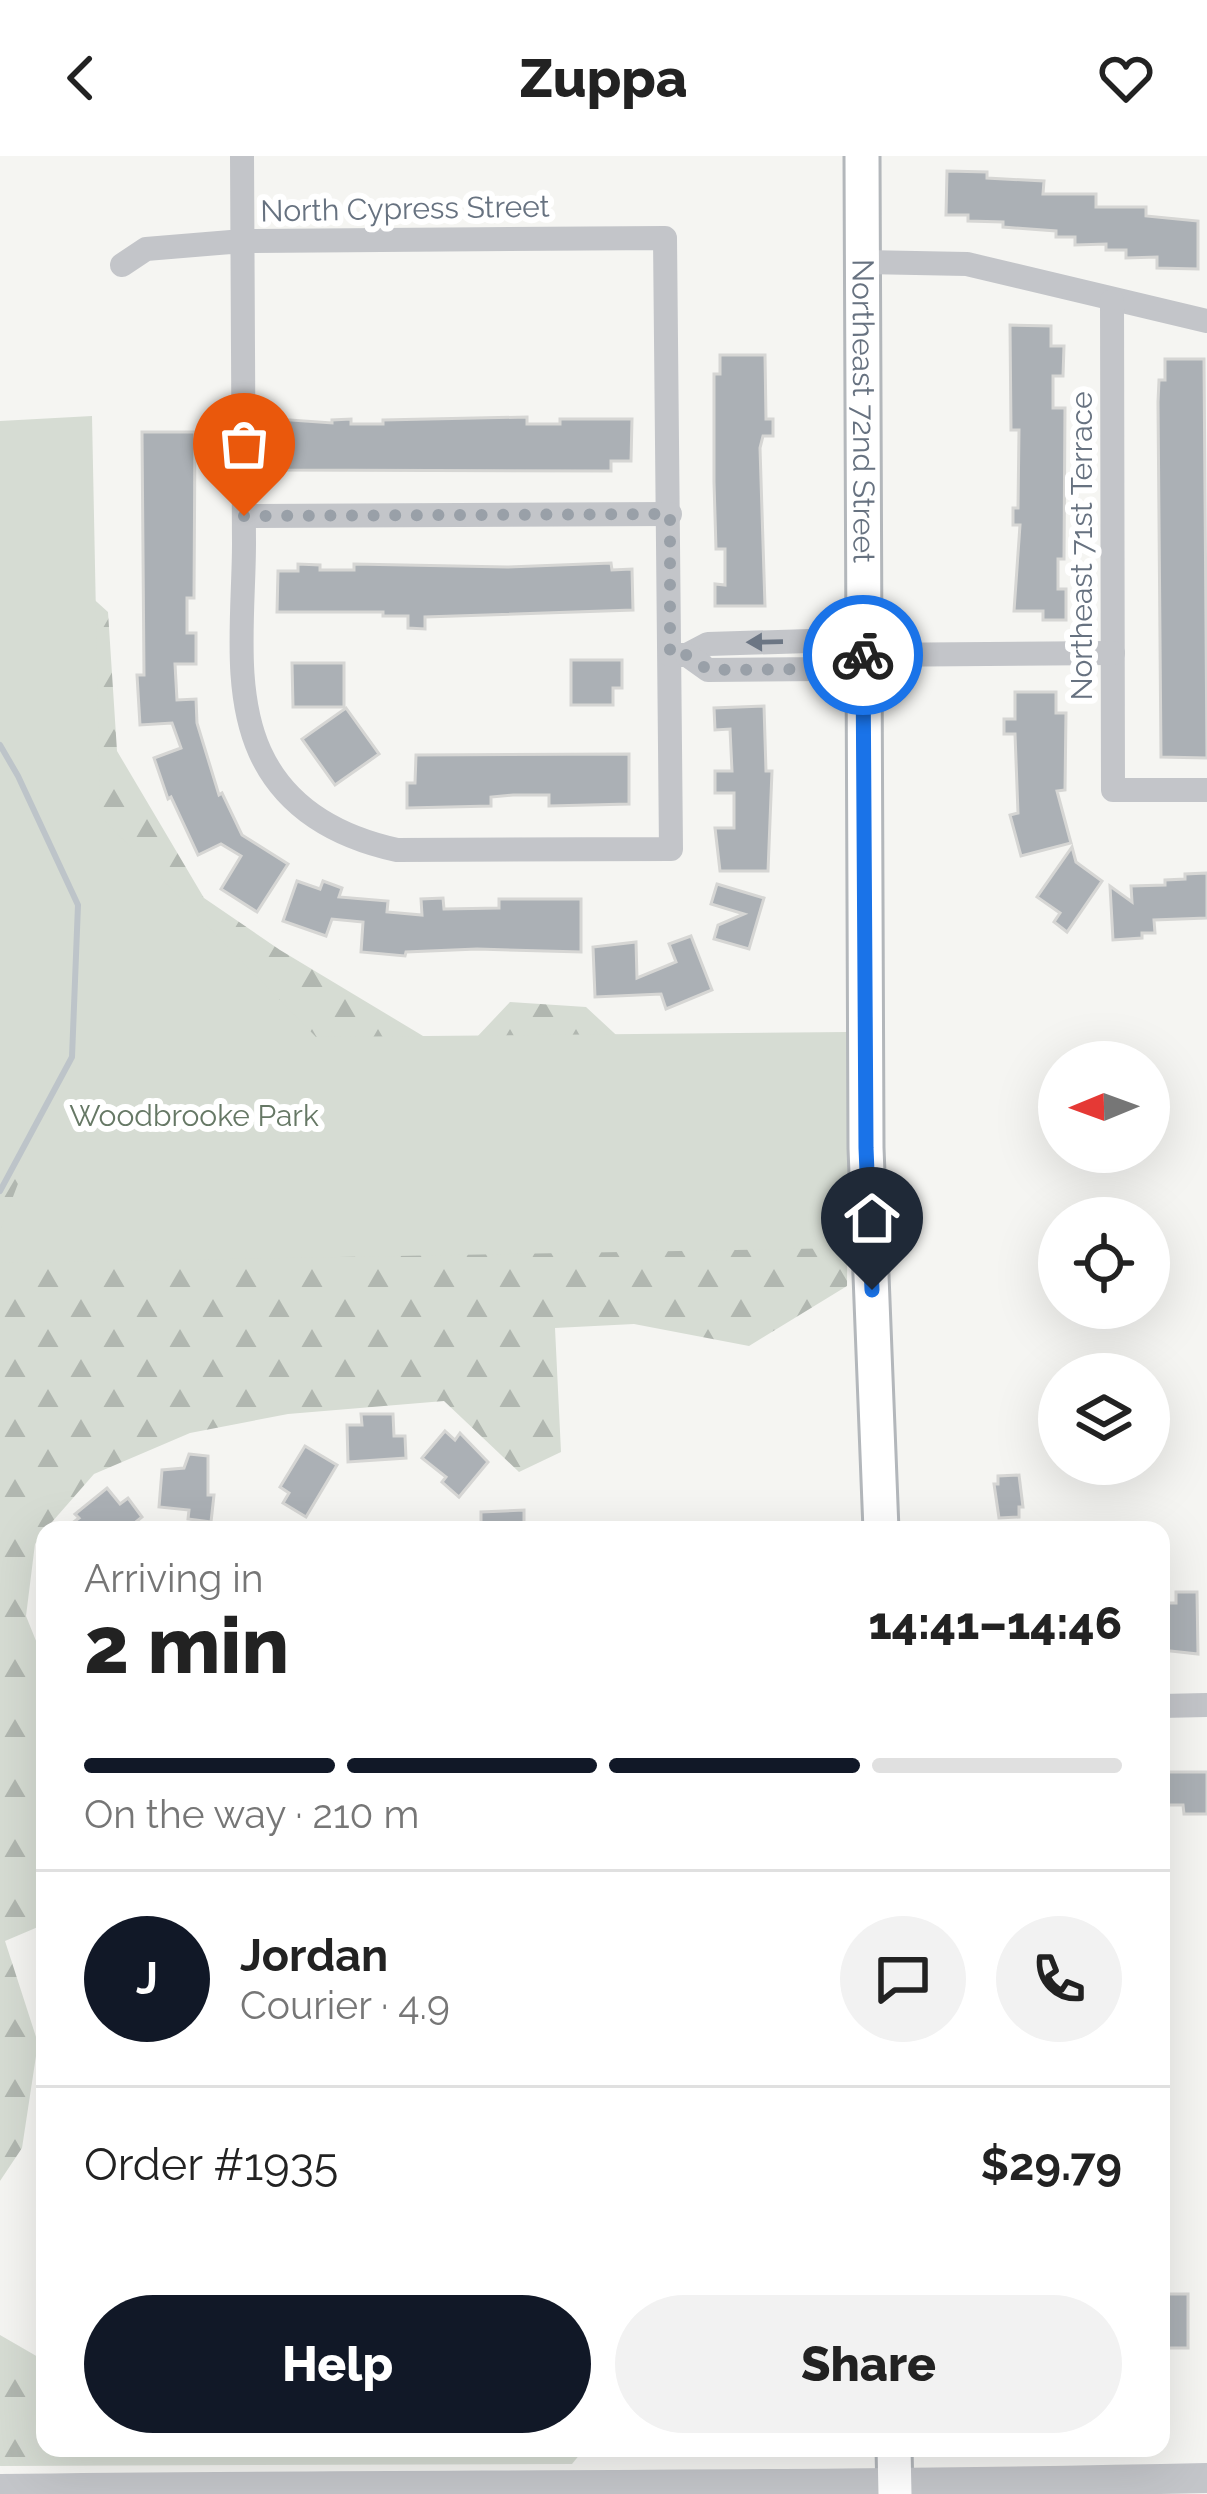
<!DOCTYPE html>
<html lang="en">
<head>
<meta charset="utf-8">
<style>
  body { margin:0; font-family:Raleway,sans-serif; background:#f2f2f2; color:#222; height:100vh; display:flex; flex-direction:column; font-size:45px; white-space:nowrap }
  * { box-sizing:border-box; margin:0 }
  p { font-size:39px; color:#767676 }
  .icon { flex:none; width:66px; height:66px; fill:none; stroke:currentColor; stroke-width:2; stroke-linecap:round; stroke-linejoin:round }
  .map { position:relative; flex:1; overflow:hidden }
  .drawer { position:absolute; left:36px; top:1365px; width:1134px; height:936px; display:flex; flex-direction:column; background:#fff; border-radius:24px; box-shadow:0 12px 48px #0002 }
  .drawer>* { flex:none }
  .needle { width:78px; rotate:269deg }
  .buttons { position:absolute; left:1038px; top:885px; display:grid; gap:24px }
  .buttons a { display:grid; place-items:center; width:132px; height:132px; border-radius:50%; background:#fff; box-shadow:0 12px 48px #0002; font-size:60px }
  .pin { position:absolute; display:grid; place-items:center; width:102px; height:102px; color:#fff; margin:-123px -51px; border-radius:50% 50% 50% 0; rotate:-45deg; box-shadow:0 0 12px #0007 }
  .pin .icon { rotate:45deg }
  .courier { position:absolute; display:grid; place-items:center; width:120px; height:120px; margin:-60px; border:9px solid #1a73e8; border-radius:50%; background:#fff; color:#222; box-shadow:0 3px 15px #0007 }
  .headline em { font-style:normal; font-weight:800 }
  .headline div { display:flex; flex-direction:column-reverse }
  .headline { display:flex; align-items:center; justify-content:space-between; height:204px; padding:0 48px }
  h1 { font-size:78px; font-weight:800; line-height:90px }
  .bar { display:grid; grid-template-columns:repeat(4,1fr); gap:18px 12px; align-content:center; height:144px; padding:0 48px }
  .bar i { height:15px; border-radius:9px; background:#e0e0e0 }
  .bar .selected { background:#111827 }
  .bar p { grid-column:span 4 }
  .line { display:flex; align-items:center; gap:30px; padding:0 48px; border-top:3px solid #e0e0e0 }
  .line div { flex:1 }
  .round { display:grid; place-items:center; flex:none; width:126px; height:126px; border-radius:63px; background:#f2f2f2 }
  .primary-button { display:flex; gap:24px; margin-top:auto; padding:24px 48px }
  .primary-button a { flex:1; height:138px; border-radius:72px; background:#111827; color:#fff; font-size:48px; font-weight:800; line-height:138px; text-align:center }
  .primary-button a+a { background:#f2f2f2; color:#222 }
  header { display:flex; justify-content:space-between; align-items:center; height:156px; padding:0 48px; background:#fff; font-size:54px; font-weight:800 }
  .map>svg:first-child { display:block }
  .forest { fill:url(#forest-firs) }
  .green { fill:#d6dcd3 }
  .lines { fill:none; stroke-linecap:round; stroke-linejoin:round }
  .stream { stroke:#bdc4c9; stroke-width:6 }
  .building { fill:#abb0b5; stroke:#d6d6d4; stroke-width:3 }
  .secondary-casing { stroke:#b3b7bb; stroke-width:39 }
  .minor { stroke:#c3c5c9; stroke-width:24 }
  .tertiary { stroke:#c3c5c9; stroke-width:30 }
  .secondary { stroke:#fff; stroke-width:33 }
  .oneway { fill:#6c7684 }
  .done { stroke:#99a0a8; stroke-width:12; stroke-dasharray:0 21.6 }
  .route { stroke:#1a73e8; stroke-width:15 }
  .labels { text-anchor:middle; stroke-width:12; stroke-linejoin:round; paint-order:stroke }
  .street-label { font-size:30px; fill:#677280; stroke:#fff }
  .park-label { font-size:30px; fill:#667865; stroke:#fff }
</style>
</head>
<body>
<header><svg class="icon" aria-label="back" viewBox="0 0 24 24"><path d="M15 5l-7 7 7 7"/></svg>Zuppa<svg class="icon" aria-label="heart" viewBox="0 0 24 24"><path d="M12 20l-8-8c-3-5 5-10 8-4 3-6 11-1 8 4z"/></svg></header>
<div class="map">
<svg width="1207" height="2338" viewBox="0 0 1207 2338">
  <defs>
    <pattern id="forest-firs" width="22" height="20" patternUnits="userSpaceOnUse" patternTransform="scale(3)"><rect width="22" height="20" fill="#d6dcd3"/><path d="M5 1l3.5 6h-7zM16 11l3.5 6h-7z" fill="#b1b7b0"/></pattern>
  </defs>
  <rect width="100%" height="100%" fill="#f5f5f2"/>
  <g class="forest">
    <path d="M0,331l36,60 72,65 9,139 87,147 76,52 178,107 52,-55 76,5 54,50 209,-25 -2,254 -98,60 -115,-22 -79,4 6,124 -42,20 -75,-71 -156,13 -98,19 -96,41 -49,56 -10,14 -9,72 19,47v261l-40,17 33,102 -16,105 -22,33z"/>
    <path d="M0,2179l45,26v87h540l-13,16 -572,2z"/>
  </g>
  <path class="green" d="M92,260l8,400 216,221 533,-5 -2,216 -847,15v-32l46,-121 -46,81v-770z"/>
  <g class="lines">
    <path class="stream" d="M0,589l18,31 60,129 -6,152 -72,134"/>
  </g>
  <g class="building">
    <path d="M947,15l40,1v6l57,3 -1,13h53v13h50v9l52,5v48l-41,-1v-11l-31,1v-8h-20v-6l-31,1v-8h-19v-6l-53,-4v-5l-35,-1v-6h-22z"/>
    <path d="M1010,169l41,1v20h13l-1,30h-10v32h12l-1,151h-6v30h8v31h-23v-9h-29l6,-86h-7v-17h5l1,-78h-8z"/>
    <path d="M720,199h45l1,64h7v17h-10l-3,12 5,158h-50v-22l10,1v-36h-9l-2,-67v-108h6z"/>
    <path d="M1165,203h39l3,399 -46,-1 -3,-355 1,-22h6z"/>
    <path d="M527,261v7h33v-5h72l-1,42h-20v10l-335,-1 1,-51 55,4v-3l19,-1v5h32v-4z"/>
    <path d="M142,276h53l-1,166h-7v35h9v31h-21l2,36 19,-1 1,24 22,72 3,-2 20,42 46,29 -31,48 -36,-23 20,-33 -20,-12 -23,11 -27,-58 -3,2 -14,-41 27,-10 -9,-25 -32,2 -3,-50h7z"/>
    <path d="M611,407l1,7 20,-1 1,41 -208,7v12l-17,-1v-12h-25v-4h-106l1,-41h20v-7l22,1v5h34v-6l153,3z"/>
    <path d="M571,504h51v28h-9v17h-42z"/>
    <path d="M292,507h52v44h-51z"/>
    <path d="M1015,536h41v21h10l-1,77 -8,1 14,52 -50,13 -11,-41 8,-2 -3,-79h-11v-15h11z"/>
    <path d="M764,550l2,65h6l-4,100h-48l-5,-43h19v-35h-19v-22h17l-2,-42 -15,1 -1,-22z"/>
    <path d="M346,552l33,46 -44,31 -33,-46z"/>
    <path d="M629,598v50l-80,2v-11h-36l-22,2v9l-84,2v-25h8l1,-28z"/>
    <path d="M1072,691l4,15 26,19 -35,51 -13,-10 6,-9 -23,-16z"/>
    <path d="M1207,717v45l-53,2 1,13h-13v5l-29,2 -3,-54 22,16 -1,-16 34,-1v-5l20,-1v-5z"/>
    <path d="M297,725l23,8 3,-8 19,7 -3,9 49,4 -1,11 35,3 -1,-16 22,-1 1,11 55,-1v-9h82v53l-104,-3 -71,3 -1,4 -44,-4 2,-30 -31,-3 -6,17 -43,-15z"/>
    <path d="M717,728l47,14 -15,51 -35,-10 4,-14 26,-11 -33,-10z"/>
    <path d="M691,780l21,54 -46,19 -5,-15 -66,3 -2,-50 43,-5 1,36 39,-16 -7,-18z"/>
    <path d="M361,1258h32l1,22h11l1,22 -58,4 -1,-37h15z"/>
    <path d="M445,1275l10,9 5,-7 28,29 -29,35 -17,-15 4,-5 -24,-19z"/>
    <path d="M305,1290l32,19 -31,52 -23,-14 6,-10 -9,-6z"/>
    <path d="M189,1298l19,2v39h6l-3,27 -23,-3 1,-9 -30,-3 3,-37 22,-2z"/>
    <path d="M1019,1319l4,32h-4v10l-20,1 -5,-34h4v-8z"/>
    <path d="M107,1332l13,16 8,-6 14,19 -16,13h-63l16,-12 -4,-4z"/>
    <path d="M524,1354v20l-43,-2v-16z"/>
    <path d="M1176,1436h21l1,62 -37,-4v-47h15z"/>
    <path d="M1161,1616h46v42h-23l-1,-9h-22z"/>
    <rect x="1161" y="2138" width="27" height="54"/>
  </g>
  <g class="lines">
    <defs>
      <g id="secondary">
        <path id="s1" d="M862,0l4,992 15,382"/>
        <path d="M894,2292l1,46"/>
      </g>
    </defs>
    <use href="#secondary" class="secondary-casing"/>
    <g class="minor">
      <path d="M864,106l103,2 240,57"/>
      <path d="M122,109l24,-16 97,-8 422,-3 6,611 -274,1c-59,-13 -111,-41 -137,-98 -28,-62 -16,-142 -16,-209 -1,-129 -1,-258 -2,-387"/>
      <path d="M1112,145l1,489h94"/>
      <path d="M244,360l426,-2"/>
      <path d="M670,499h17l21,-11 102,-3 33,12 21,2 249,-2"/>
      <path d="M687,499l21,15 115,-1 20,-16"/>
      <path d="M1161,1550l46,-1"/>
    </g>
    <path class="tertiary" d="M0,2333c402,-5 805,-2 1207,-11"/>
    <use href="#secondary" class="secondary"/>
  </g>
  <defs><path id="oneway-solid" d="M-6-.8H1V-3.2L6.5 0L1 3.2V.8H-6Z" transform="scale(3)"/></defs>
  <use class="oneway" href="#oneway-solid" transform="translate(765 486) rotate(179)"/>
  <g class="lines">
    <path class="done" d="M244,360l426,-2v141h17l21,15 115,-1 20,-16 20,2"/>
    <path class="route" d="M863,499l3,493 6,142"/>
  </g>
  <g class="labels">
    <g class="street-label">
      <text transform="translate(405 53) rotate(-1)" y="10">North Cypress Street</text>
      <text dy="10" stroke="none"><textPath href="#s1" startOffset="255">Northeast 72nd Street</textPath></text>
      <text transform="translate(1082 390) rotate(-90)" y="10">Northeast 71st Terrace</text>
    </g>
    <g class="park-label">
      <text x="194" y="970">Woodbrooke Park</text>
    </g>
  </g>
</svg>
<div class="buttons">
<a><svg class="needle" viewBox="-14 -14 28 28"><path d="M0-13l5 13h-10z" fill="#e53935"/><path d="M0 13l5-13h-10z" fill="#767676"/></svg></a>
<a><svg class="icon" aria-label="locate" viewBox="0 0 24 24"><circle cx="12" cy="12" r="6"/><path d="M12 2v4M12 18v4M2 12h4M18 12h4"/></svg></a>
<a><svg class="icon" aria-label="layers" viewBox="0 0 24 24"><path d="M12 4l9 5-9 5-9-5zM3 14l9 5 9-5"/></svg></a>
</div>
<div class="pin" style="left:244px;top:360px;background:#ea580c"><svg class="icon" aria-label="bag" viewBox="0 0 24 24"><path d="M5 8h14l-1 12H6zM9 8a3 3 0 0 1 6 0"/></svg></div>
<div class="pin" style="left:872px;top:1134px;background:#1f2937"><svg class="icon" aria-label="home" viewBox="0 0 24 24"><path d="M3 11l9-7 9 7M6 9v11h12V9"/></svg></div>
<div class="courier" style="left:863px;top:499px"><svg class="icon" aria-label="bike" viewBox="0 0 24 24"><circle cx="6" cy="16" r="4"/><circle cx="18" cy="16" r="4"/><path d="M6 16l4-8h5l3 8M10 8l3 8H6M13 5h3"/></svg></div>
<section class="drawer">
<div class="headline"><div><h1>2 min</h1><p>Arriving in</p></div><em>14:41–14:46</em></div>
<div class="bar"><i class="selected"></i><i class="selected"></i><i class="selected"></i><i></i><p>On the way · 210 m</p></div>
<div class="line" style="height:216px"><b class="round" style="background:#111827;color:#fff">J</b><div><b>Jordan</b><p>Courier · 4.9</p></div><a class="round"><svg class="icon" aria-label="chat" viewBox="0 0 24 24"><path d="M4 5h16v11H9l-5 4z"/></svg></a><a class="round"><svg class="icon" aria-label="phone" viewBox="0 0 24 24"><path d="M5 4h4l2 5-3 2q2 4 5 5l2-3 5 2v4C11 20 4 13 5 4z"/></svg></a></div>
<div class="line" style="height:156px"><div>Order #1935</div><b>$29.79</b></div>
<div class="primary-button"><a>Help</a><a>Share</a></div>
</section>
</div>
</body>
</html>
